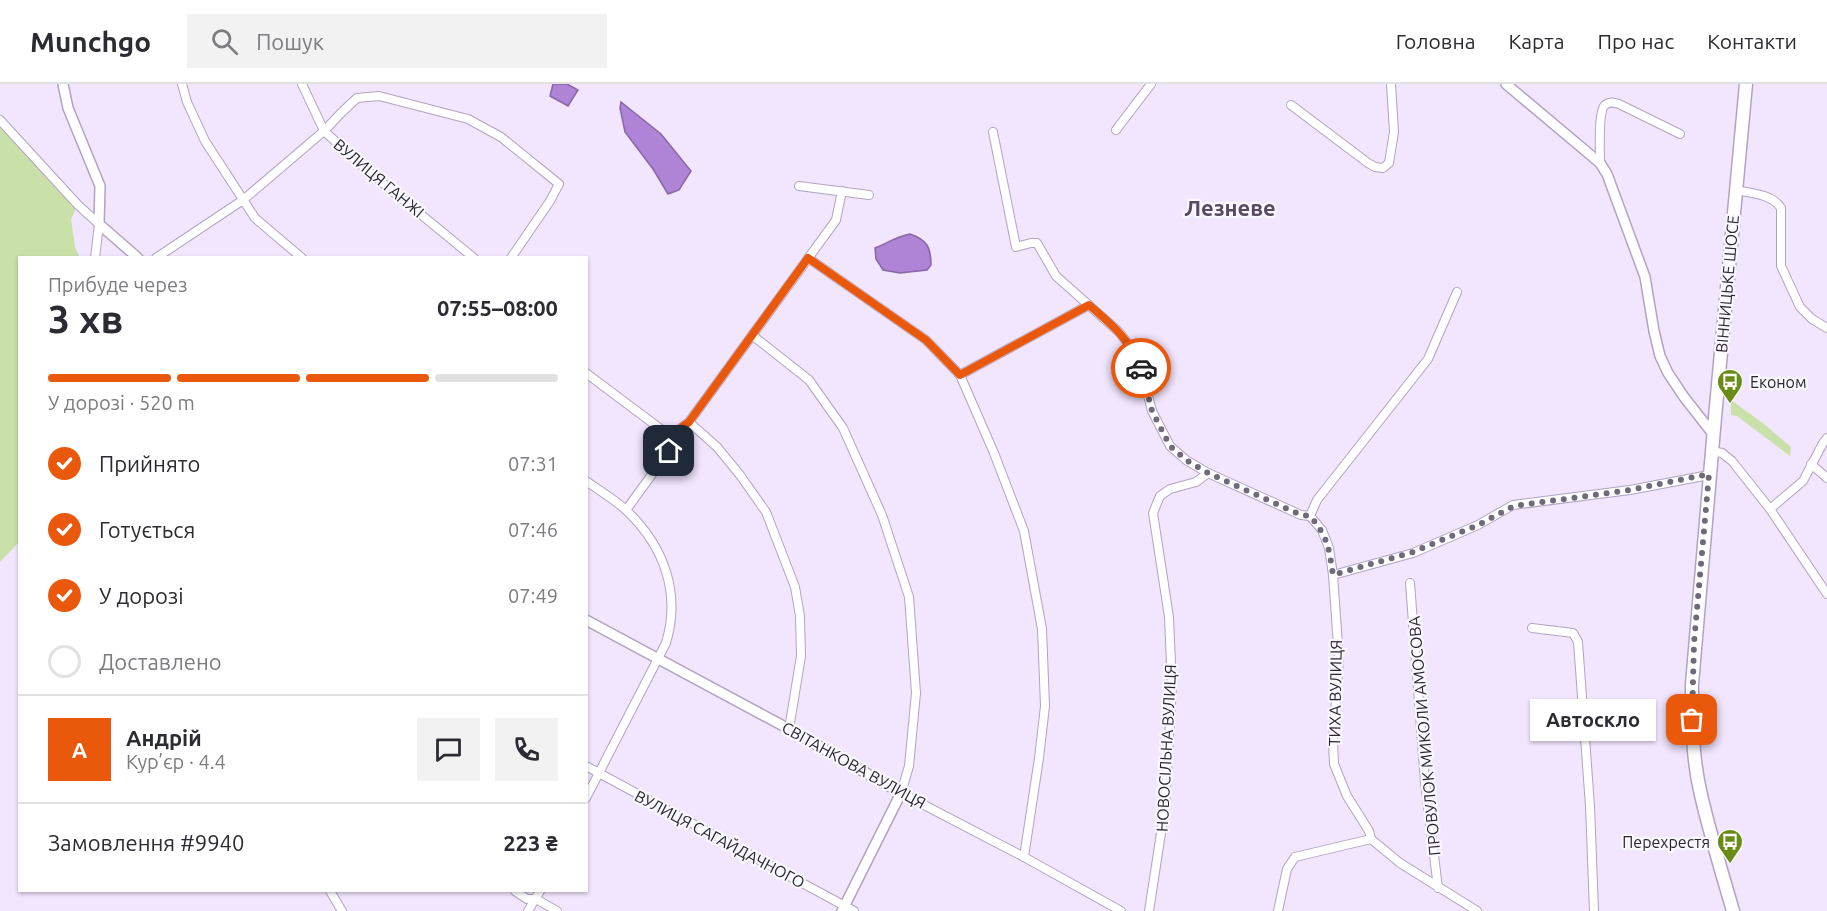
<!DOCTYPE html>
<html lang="uk">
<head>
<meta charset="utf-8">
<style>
  body { margin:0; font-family:Ubuntu,sans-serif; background:#f2f2f3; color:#2b2b33; height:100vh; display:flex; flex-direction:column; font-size:22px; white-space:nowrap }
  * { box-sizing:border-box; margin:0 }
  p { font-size:20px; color:#7c7c81 }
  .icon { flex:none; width:33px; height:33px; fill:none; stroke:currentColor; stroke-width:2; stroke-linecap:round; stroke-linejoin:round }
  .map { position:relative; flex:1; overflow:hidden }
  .drawer { position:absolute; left:18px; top:172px; width:570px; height:636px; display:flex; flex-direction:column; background:#fff; border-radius:0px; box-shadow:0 2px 4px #0004 }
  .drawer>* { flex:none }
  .pin { position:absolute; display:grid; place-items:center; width:51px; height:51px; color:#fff; margin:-26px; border-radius:12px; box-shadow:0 3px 9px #0006 }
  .courier { position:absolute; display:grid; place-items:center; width:60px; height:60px; margin:-30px; border:4px solid #ea580c; border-radius:50%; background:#fff; color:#222; box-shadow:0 2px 8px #0007 }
  .bubble { position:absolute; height:42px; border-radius:0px; background:#fff; box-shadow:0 2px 4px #0004; font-size:20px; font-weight:600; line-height:42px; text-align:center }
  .summary em { font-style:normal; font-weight:600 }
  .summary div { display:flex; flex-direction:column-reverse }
  .summary { display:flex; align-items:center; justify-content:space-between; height:102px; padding:0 30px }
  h1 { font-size:39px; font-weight:600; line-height:45px }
  .bar { display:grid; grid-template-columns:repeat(4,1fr); gap:9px 6px; align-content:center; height:72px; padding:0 30px }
  .bar i { height:8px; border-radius:4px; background:#e1e1e2 }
  .bar .on { background:#ea580c }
  .bar p { grid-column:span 4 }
  .line { display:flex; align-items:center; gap:15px; padding:0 30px; border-top:2px solid #e1e1e2 }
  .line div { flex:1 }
  .round { display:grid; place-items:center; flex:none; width:63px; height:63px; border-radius:0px; background:#f2f2f3 }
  ol { padding:0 30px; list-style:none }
  li { display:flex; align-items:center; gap:18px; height:66px }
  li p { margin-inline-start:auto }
  li .icon { padding:6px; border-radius:50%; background:#ea580c; color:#fff; stroke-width:4 }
  li:last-child { color:#7c7c81 }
  li i { width:33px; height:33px; border:3px solid #e1e1e2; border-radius:50% }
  header { display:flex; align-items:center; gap:36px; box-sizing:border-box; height:84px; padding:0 30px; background:#fff; border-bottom:2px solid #e1e1e2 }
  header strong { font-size:28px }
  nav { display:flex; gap:33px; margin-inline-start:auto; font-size:21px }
  .search { width:420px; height:54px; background:#f2f2f3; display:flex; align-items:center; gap:15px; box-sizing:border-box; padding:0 21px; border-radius:0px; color:#7c7c81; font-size:22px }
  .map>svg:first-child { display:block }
  .green { fill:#c9e0a8 }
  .water { fill:#af83d5; stroke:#8767a4; stroke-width:1.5 }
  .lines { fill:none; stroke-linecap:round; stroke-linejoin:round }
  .minor-casing { stroke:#b2a3c1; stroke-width:10 }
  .tertiary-casing { stroke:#b2a3c1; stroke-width:12 }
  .primary-casing { stroke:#b2a3c1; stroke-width:15 }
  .minor { stroke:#fff; stroke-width:8 }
  .tertiary { stroke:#fff; stroke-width:9 }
  .primary { stroke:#fff; stroke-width:12 }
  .done { stroke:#716879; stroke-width:6; stroke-dasharray:0 10.8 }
  .route { stroke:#ea580c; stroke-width:8 }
  .labels { text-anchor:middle; stroke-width:4.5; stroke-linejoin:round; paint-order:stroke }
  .street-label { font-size:16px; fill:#2b2531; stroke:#faf7fd }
  .poi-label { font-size:16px; fill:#2b2531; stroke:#faf7fd; text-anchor:start }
  .district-label { font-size:22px; font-weight:bold; fill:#574a64; stroke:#faf7fd }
</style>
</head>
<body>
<header>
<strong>Munchgo</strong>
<div class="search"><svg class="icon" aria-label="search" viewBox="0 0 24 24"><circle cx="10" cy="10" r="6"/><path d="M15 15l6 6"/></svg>Пошук</div>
<nav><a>Головна</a><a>Карта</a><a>Про нас</a><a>Контакти</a></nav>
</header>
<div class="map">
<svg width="1827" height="827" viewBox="0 0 1827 827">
  <rect width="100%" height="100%" fill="#f2e5fe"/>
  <g class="green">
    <path d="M0,36l78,85 -7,14 4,28 5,11h-60l-1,284 -19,20z"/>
    <path d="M1731,316l33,24 27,23 -1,9 -53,-40 -6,-1z"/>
  </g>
  <g class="water">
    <path d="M553,0h14l11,6 -10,16 -18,-10z"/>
    <path d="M621,18l40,32 30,37 -12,19 -11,4 -15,-25 -28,-37 -5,-24z"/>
    <path d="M910,150c17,6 21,13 21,31l-4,5 -27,3 -17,-3 -7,-11 -1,-11c13,-5 20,-11 35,-14z"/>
  </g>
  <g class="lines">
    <defs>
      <g id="minor">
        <path d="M182,0l5,18 18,39 50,77 47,40"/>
        <path d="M302,0l22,47 44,40 106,87"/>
        <path d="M1291,21l77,58 7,4 8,1 6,-5 5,-31 -3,-48"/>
        <path d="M0,36l78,85 21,19 -4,34"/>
        <path d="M1116,46l35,-46"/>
        <path d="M993,48l23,115 15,-4h6l19,33 63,56 14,18 10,26 9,35 18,35 16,14 22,13 93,42 9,1"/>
        <path d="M1600,79c0,-12 -2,-52 5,-58 5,-4 9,-2 14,-1l61,30"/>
        <path d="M799,102l70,9"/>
        <path d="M1735,106c16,3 37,4 46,18v58l19,41 12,12 15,9"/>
        <path d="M156,174l87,-58 81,-69 18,-19 15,-14 22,-2 89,23 33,18 58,47 -9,17 -39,57"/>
        <path d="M808,174l118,82 34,35 34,78 30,78 18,98 3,77 -6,52 -15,99"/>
        <path d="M752,251l57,45 34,48 39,87 27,82 7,96 -7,73 -8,27 123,64 97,54"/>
        <path d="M586,289l84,63 19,-14 28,25 23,28 26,37 29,75 5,29 1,40 -12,73"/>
        <path d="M960,291l129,-70"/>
        <path d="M689,338l147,-202 6,-29"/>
        <path d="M1712,367l10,2 10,8 38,48 57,85"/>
        <path d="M1811,380l16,14"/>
        <path d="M586,397c14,10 30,19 42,31 36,35 53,81 38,131l-80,155"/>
        <path d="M1770,425l33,-28 20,-38 4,-5"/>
        <path d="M626,426l43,-59 1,-15"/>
        <path d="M1310,432l7,-16 111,-141 29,-67"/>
        <path d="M1333,491l80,-22 65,-28 35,-20 117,-15 79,-15"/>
        <path d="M1410,499l15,199 13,106"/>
        <path d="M1532,544l41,5 5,9 12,164 4,105"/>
        <path d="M586,682l268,145"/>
        <path d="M1371,755l29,24 77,48"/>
        <path d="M330,807l12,20"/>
        <path d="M515,807l12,8h9l21,12"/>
        <path d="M528,827l12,-20"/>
        <path d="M1149,827l16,-104 7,-120 -3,-70 -16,-104 7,-17 10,-7 26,-7 12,-9"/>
        <path d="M1278,827l9,-42 8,-12 76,-18 -2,-8 -22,-35 -13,-32 -1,-24 6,-81 -6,-84 -4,-27 -7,-18 -12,-14"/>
      </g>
      <g id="tertiary">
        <path d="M63,0l5,24 32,78 -1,38 39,34"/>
        <path d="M1506,0l94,79 7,11 38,103 9,54 6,25 8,17 16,24 29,37"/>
        <path d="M586,536l203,109 112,64 -59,118"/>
      </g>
      <path id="primary" d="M1733,827c-11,-38 -23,-77 -32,-116 -9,-37 -9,-74 -9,-111l23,-267 31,-333"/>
    </defs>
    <use href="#minor" class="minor-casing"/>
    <use href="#tertiary" class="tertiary-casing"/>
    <use href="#primary" class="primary-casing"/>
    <use href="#minor" class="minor"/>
    <use href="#tertiary" class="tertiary"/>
    <use href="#primary" class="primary"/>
  </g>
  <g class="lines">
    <path class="done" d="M1141,284l11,43 18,35 16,14 22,13 93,42 9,1c18,21 19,32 23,59l80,-23 65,-27 36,-19 116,-16 79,-16 -15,169 -2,77"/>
    <path class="route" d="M669,367l1,-15 19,-14 119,-164 118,82 34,35 129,-70c24,21 39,32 52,63"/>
  </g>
  <defs>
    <symbol id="bus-pin" viewBox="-11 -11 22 30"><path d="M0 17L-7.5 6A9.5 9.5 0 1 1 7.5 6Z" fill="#688c15" stroke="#faf7fd"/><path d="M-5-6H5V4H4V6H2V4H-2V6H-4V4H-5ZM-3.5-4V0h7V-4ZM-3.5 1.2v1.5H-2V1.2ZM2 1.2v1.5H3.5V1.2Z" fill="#fff"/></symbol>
  </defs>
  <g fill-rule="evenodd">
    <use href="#bus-pin" x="1715" y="283" width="30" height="40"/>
    <use href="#bus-pin" x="1715" y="743" width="30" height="40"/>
  </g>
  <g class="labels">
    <g class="street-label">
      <text transform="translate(379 94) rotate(40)" y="6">ВУЛИЦЯ ГАНЖІ</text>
      <text transform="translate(1727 200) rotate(-85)" y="6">ВІННИЦЬКЕ ШОСЕ</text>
      <text transform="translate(1335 609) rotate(-89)" y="6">ТИХА ВУЛИЦЯ</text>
      <text transform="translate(1424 652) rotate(-95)" y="6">ПРОВУЛОК МИКОЛИ АМОСОВА</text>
      <text transform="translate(1166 664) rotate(-87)" y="6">НОВОСІЛЬНА ВУЛИЦЯ</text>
      <text transform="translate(854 681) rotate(29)" y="6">СВІТАНКОВА ВУЛИЦЯ</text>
      <text transform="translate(720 755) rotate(28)" y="6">ВУЛИЦЯ САГАЙДАЧНОГО</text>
    </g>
    <g class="poi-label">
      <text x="1750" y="304">Економ</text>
      <text x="1710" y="764" text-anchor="end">Перехрестя</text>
    </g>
    <g class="district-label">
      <text x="1230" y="132">Лезневе</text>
    </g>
  </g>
</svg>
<div class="pin" style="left:1692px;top:636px;background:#ea580c"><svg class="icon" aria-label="bag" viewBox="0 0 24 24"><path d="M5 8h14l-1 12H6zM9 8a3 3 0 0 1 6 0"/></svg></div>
<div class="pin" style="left:669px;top:367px;background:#1f2937"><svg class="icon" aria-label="home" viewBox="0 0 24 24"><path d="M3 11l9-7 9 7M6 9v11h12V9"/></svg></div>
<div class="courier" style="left:1141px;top:284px"><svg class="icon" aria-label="car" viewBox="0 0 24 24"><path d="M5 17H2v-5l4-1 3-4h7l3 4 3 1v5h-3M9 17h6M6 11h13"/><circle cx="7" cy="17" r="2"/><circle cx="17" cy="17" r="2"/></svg></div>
<div class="bubble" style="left:1530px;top:615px;width:126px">Автоскло</div>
<section class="drawer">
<div class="summary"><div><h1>3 хв</h1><p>Прибуде через</p></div><em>07:55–08:00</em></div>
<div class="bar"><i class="on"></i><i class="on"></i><i class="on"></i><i></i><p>У дорозі · 520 m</p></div>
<ol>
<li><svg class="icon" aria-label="check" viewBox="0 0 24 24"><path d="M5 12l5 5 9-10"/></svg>Прийнято<p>07:31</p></li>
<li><svg class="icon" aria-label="check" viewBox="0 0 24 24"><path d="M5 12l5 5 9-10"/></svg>Готується<p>07:46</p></li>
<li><svg class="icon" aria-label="check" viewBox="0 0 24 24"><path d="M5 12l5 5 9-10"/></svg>У дорозі<p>07:49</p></li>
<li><i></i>Доставлено</li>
</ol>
<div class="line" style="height:108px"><b class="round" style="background:#ea580c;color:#fff">А</b><div><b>Андрій</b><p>Кур’єр · 4.4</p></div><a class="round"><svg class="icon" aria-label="chat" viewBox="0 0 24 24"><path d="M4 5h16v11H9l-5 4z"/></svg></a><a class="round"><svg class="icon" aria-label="phone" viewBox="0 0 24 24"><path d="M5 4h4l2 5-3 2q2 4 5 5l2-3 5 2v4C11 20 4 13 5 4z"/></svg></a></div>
<div class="line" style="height:78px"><div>Замовлення #9940</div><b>223 ₴</b></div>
</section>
</div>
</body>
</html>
